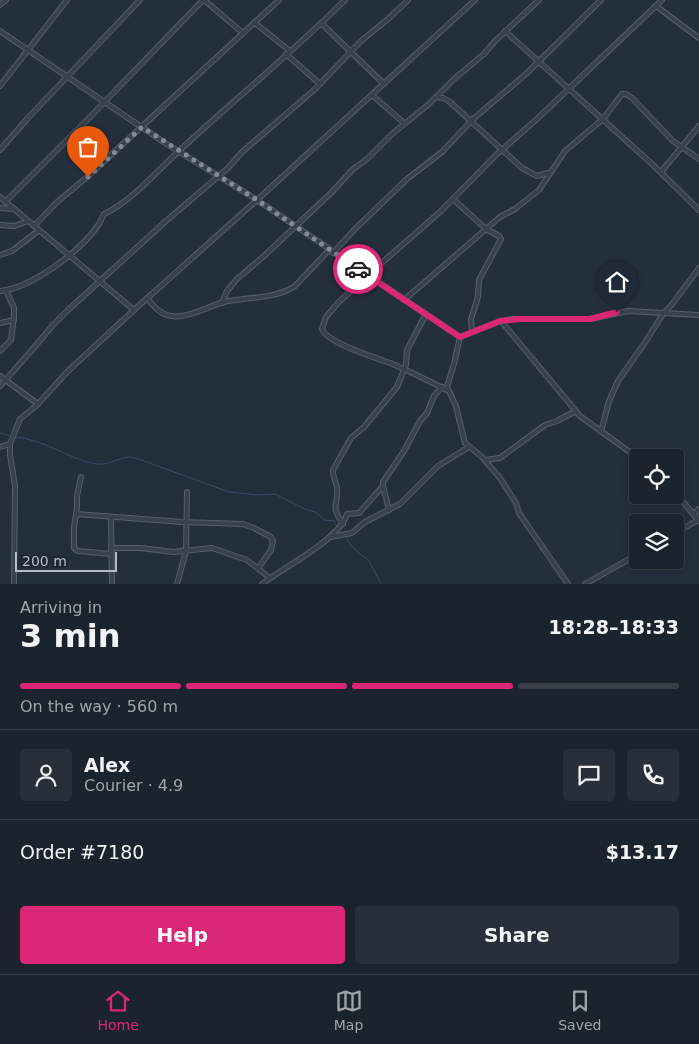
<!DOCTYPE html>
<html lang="en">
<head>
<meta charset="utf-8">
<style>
  body { margin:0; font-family:"DejaVu Sans",sans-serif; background:#282f3a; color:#f1f3f6; height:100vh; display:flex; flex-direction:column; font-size:19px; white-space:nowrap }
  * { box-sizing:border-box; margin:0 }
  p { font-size:16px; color:#a0a4aa }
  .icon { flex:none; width:28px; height:28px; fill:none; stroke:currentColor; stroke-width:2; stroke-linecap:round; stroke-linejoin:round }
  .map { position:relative; height:584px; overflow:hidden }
  .side { display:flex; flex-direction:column; background:#1b232e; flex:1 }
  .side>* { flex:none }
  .fabs { position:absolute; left:629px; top:449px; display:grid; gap:10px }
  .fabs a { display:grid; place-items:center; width:55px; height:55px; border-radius:5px; background:#1b232e; box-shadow:0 2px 12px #0003,0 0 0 1px #39404a; font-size:25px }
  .scale { position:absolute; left:15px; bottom:12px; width:102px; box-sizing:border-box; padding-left:5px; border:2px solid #b4bcc9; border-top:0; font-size:14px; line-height:18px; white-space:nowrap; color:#b4bcc9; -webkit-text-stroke:4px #1d2633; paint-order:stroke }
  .pin { position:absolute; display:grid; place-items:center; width:42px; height:42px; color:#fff; margin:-51px -21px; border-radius:50% 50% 50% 0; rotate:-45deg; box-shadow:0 0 5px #0007 }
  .pin .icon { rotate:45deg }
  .courier { position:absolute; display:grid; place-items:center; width:50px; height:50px; margin:-25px; border:4px solid #db2777; border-radius:50%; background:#fff; color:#222; box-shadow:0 1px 6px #0007 }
  .summary em { font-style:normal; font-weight:700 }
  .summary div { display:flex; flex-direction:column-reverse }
  .summary { display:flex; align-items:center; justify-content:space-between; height:85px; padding:0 20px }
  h1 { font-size:32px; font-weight:700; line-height:38px }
  .bar { display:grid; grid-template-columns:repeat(4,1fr); gap:8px 5px; align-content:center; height:60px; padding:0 20px }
  .bar i { height:6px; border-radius:4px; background:#39404a }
  .bar .on { background:#db2777 }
  .bar p { grid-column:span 4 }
  .line { display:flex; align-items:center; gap:12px; padding:0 20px; border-top:1px solid #39404a }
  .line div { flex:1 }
  .round { display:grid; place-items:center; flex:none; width:52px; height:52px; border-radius:5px; background:#282f3a }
  .cta { display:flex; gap:10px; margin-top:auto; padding:10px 20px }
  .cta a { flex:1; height:58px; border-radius:5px; background:#db2777; color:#fff; font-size:20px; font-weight:700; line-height:58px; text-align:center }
  .cta a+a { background:#282f3a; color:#f1f3f6 }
  .menu { display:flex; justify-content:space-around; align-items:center; height:70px; border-top:1px solid #39404a; background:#1b232e; font-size:14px; color:#a0a4aa }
  .menu a { display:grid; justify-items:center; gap:2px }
  .menu .on { color:#db2777 }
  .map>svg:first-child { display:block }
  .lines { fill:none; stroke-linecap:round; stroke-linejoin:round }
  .stream { stroke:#394c67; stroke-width:1 }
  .minor-casing { stroke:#565f6c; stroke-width:6 }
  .minor { stroke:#38414e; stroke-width:4 }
  .done { stroke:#828b98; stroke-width:5; stroke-dasharray:0 9 }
  .route { stroke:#db2777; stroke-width:6 }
</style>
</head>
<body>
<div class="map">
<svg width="699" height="584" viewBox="0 0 699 584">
  <rect width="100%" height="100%" fill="#242f3e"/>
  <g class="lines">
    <g class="stream">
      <path d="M0,433l11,3"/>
      <path d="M15,437c29,2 53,22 81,27 13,2 24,-8 37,-7l96,35 29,3 17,-1 30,15 10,3 10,8 9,1 3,6"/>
      <path d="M345,536l7,11 17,14 12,23"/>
    </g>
    <defs>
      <g id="minor">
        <path d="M204,0l39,33"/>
        <path d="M0,5l6,-5"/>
        <path d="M656,6l43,32"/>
        <path d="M255,23l35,28"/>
        <path d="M321,23l63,61"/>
        <path d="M0,31l162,110 95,59 203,137"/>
        <path d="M505,31l147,133 47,46"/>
        <path d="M286,54l34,30"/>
        <path d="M0,86l67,-86"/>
        <path d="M372,95l32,28"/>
        <path d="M436,97l7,1 7,4 72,66 15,8 11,-3"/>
        <path d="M0,150l28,-32 112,-118"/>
        <path d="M661,172l38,-46"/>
        <path d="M0,197l134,113"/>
        <path d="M453,199l33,30 13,7 2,3 -22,41 -1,17 -7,22 1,12"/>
        <path d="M5,202l84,-84 114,-118"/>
        <path d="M0,208l14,1"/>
        <path d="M0,225l15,1 13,-5"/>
        <path d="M34,226l22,-23 31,-26 192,-177"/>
        <path d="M333,253l22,-24 52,-50 35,-27 31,-33 53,-45 75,-74"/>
        <path d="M0,255l12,-4 26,-20"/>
        <path d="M0,291c32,-3 81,-40 99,-67 2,-3 3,-7 5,-10 28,-13 53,-43 75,-63 55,-51 113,-98 166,-151"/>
        <path d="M147,298c7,9 13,16 24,18 16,3 38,-10 53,-14 21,-5 53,-3 71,-16l34,-36"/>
        <path d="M404,300l96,-83 15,-8 24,-19 26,-39 38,-32 19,-25h4l6,4 41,43 26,18"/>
        <path d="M222,303l5,-12 10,-12 27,-23 68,-64 21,-23 13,-9 26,-26 37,-30 25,-25 30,-25 11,-13 44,-41"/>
        <path d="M501,321l79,95 58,42"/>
        <path d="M0,323l14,-3"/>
        <path d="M460,337l-6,27 -7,23 9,19 9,37 17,14 18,21 16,25 3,10 49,71"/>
        <path d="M460,337l41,-16 11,-2h78l38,-8 71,4"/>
        <path d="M0,351l11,-11 3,-23v-9l-8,-18"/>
        <path d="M0,376l38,28"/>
        <path d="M0,386l32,-36 21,-25 15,-15 98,-89 62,-53 14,-16 72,-62 47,-49 27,-22 20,-19"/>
        <path d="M447,390c-19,-9 -37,-19 -57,-27 -14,-5 -63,-20 -68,-34l4,-12 12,-14 30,-28 73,-64 55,-56 41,-36 125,-119"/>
        <path d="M601,432l8,-31 9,-20 28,-40 17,-27 10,-11 26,-35"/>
        <path d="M0,447l10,-3"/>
        <path d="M485,460l15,-2 45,-33 12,-4 19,-10"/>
        <path d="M81,477l-4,19v12l-3,19v21l4,3 33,3"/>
        <path d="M675,492l24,29"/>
        <path d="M389,510l-6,-24v-4l21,-31 16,-30 7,-8 7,-17 8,-9"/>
        <path d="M76,514l106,8 61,2 11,4 17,9 2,4 -2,9 -12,17"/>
        <path d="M693,514l6,-5"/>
        <path d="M111,517l1,67"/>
        <path d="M343,524c-13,-19 -5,-17 -6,-35 0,-7 -5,-12 -4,-19l18,-32 13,-11 33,-40 9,-22 1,-15 19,-36"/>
        <path d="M675,533l23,-13"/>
        <path d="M330,537l22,-4 13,-11 35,-18 38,-38 31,-19"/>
        <path d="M111,548h30l32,4 39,-4 35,12 23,18"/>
        <path d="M14,584l1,-98 -5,-31v-11l10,-25 17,-14 31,-34 66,-61 123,-110 218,-200"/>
        <path d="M177,584l9,-33 1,-59"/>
        <path d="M262,584c22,-17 77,-44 85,-70l12,-1 24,-27"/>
        <path d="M585,584l53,-30"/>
      </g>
    </defs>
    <use href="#minor" class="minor-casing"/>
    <use href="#minor" class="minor"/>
  </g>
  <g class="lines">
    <path class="done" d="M88,177l54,-50 115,73 101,69"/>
    <path class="route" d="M358,269l102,68 40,-16 20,-2h70l27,-7"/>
  </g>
</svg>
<div class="fabs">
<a><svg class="icon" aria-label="locate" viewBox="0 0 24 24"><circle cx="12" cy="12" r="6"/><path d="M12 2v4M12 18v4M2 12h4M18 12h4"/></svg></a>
<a><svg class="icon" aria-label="layers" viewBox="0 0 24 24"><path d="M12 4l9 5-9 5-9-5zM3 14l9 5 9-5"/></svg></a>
</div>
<div class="scale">200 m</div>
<div class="pin" style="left:88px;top:177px;background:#ea580c"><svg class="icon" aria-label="bag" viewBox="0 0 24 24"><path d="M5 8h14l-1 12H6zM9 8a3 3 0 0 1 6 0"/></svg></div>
<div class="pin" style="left:617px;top:312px;background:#1f2937"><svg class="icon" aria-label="home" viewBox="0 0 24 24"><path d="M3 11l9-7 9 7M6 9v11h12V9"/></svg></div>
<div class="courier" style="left:358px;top:269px"><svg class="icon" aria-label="car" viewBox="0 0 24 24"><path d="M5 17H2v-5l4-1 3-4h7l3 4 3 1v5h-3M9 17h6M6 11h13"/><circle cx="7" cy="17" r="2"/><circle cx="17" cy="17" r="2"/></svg></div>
</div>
<section class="side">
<div class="summary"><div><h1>3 min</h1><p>Arriving in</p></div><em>18:28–18:33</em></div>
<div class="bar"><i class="on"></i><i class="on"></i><i class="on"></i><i></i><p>On the way · 560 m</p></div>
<div class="line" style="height:90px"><a class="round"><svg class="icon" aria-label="person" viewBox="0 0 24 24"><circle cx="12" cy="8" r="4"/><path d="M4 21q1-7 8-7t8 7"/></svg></a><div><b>Alex</b><p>Courier · 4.9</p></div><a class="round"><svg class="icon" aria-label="chat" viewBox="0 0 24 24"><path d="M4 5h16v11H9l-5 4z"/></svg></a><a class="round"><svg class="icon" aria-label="phone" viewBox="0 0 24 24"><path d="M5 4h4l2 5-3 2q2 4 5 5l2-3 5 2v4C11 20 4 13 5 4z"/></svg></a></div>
<div class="line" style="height:65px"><div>Order #7180</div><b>$13.17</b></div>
<div class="cta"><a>Help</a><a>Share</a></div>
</section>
<nav class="menu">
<a class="on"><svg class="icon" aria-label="home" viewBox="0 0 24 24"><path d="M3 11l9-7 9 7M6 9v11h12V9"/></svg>Home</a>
<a><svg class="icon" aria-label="map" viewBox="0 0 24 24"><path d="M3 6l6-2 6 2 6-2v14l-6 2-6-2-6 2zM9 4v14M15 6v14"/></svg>Map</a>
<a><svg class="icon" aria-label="saved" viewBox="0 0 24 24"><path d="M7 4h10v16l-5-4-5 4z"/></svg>Saved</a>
</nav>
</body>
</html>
